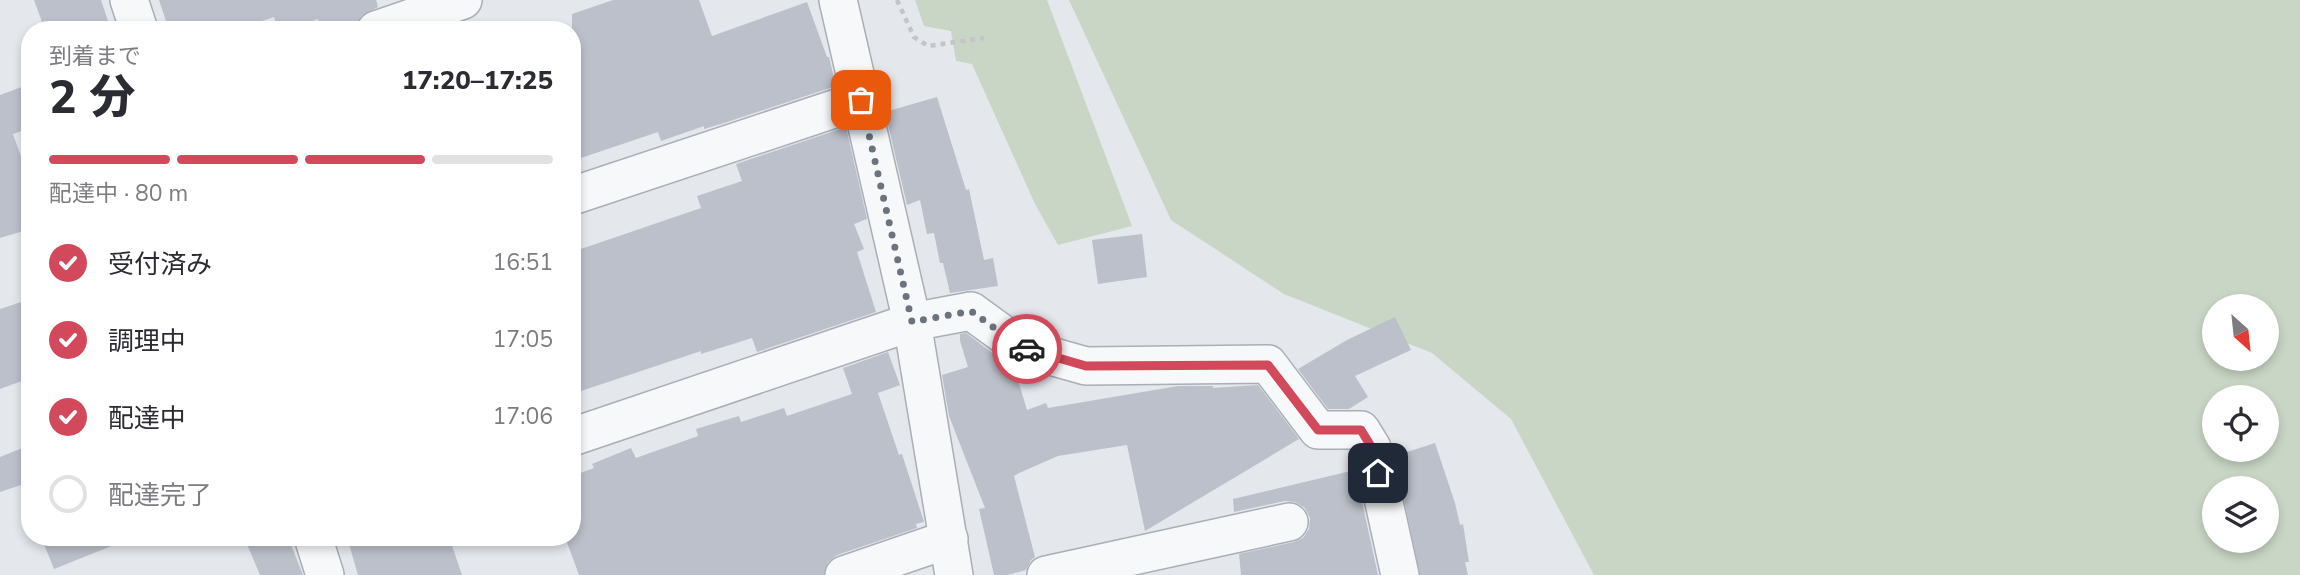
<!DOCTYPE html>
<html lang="ja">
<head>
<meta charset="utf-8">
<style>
  body { margin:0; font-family:"Nunito Sans","Noto Sans JP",sans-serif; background:#f2f2f3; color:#2b2b33; height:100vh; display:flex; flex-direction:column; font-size:26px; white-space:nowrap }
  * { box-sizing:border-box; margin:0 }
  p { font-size:23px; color:#7c7c81 }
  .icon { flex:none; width:38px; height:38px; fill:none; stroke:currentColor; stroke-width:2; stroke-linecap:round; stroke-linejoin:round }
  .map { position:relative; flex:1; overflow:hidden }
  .panel { position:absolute; left:21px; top:21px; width:560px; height:525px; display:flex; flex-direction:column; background:#fff; border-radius:28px; box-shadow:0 4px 10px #0003 }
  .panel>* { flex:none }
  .needle { width:46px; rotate:153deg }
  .controls { position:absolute; left:2202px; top:294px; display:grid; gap:14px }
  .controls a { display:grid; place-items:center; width:77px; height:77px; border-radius:50%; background:#fff; box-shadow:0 4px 10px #0003; font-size:35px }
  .pin { position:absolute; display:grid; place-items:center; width:60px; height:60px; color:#fff; margin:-30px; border-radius:14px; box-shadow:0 4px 10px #0006 }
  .courier { position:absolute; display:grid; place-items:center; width:70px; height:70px; margin:-35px; border:5px solid #d1495b; border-radius:50%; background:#fff; color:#222; box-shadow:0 2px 9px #0007 }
  .headline em { font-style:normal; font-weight:800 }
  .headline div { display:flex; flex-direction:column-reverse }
  .headline { display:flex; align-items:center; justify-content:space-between; height:119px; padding:0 28px }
  h1 { font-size:46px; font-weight:800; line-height:52px }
  .bar { display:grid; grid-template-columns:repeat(4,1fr); gap:10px 7px; align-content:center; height:84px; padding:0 28px }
  .bar i { height:9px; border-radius:5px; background:#e1e1e2 }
  .bar .current { background:#d1495b }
  .bar p { grid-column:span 4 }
  ol { padding:0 28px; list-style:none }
  li { display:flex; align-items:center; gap:21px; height:77px }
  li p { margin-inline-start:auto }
  li .icon { padding:7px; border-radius:50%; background:#d1495b; color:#fff; stroke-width:4 }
  li:last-child { color:#7c7c81 }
  li i { width:38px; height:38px; border:4px solid #e1e1e2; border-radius:50% }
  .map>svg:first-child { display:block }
  .green { fill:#c9d6c5; fill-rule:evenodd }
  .building { fill:#bbc0ca }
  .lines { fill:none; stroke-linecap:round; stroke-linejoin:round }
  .street-casing { stroke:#a9aeb7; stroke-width:40 }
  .path { stroke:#c2c5cb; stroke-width:4.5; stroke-dasharray:5 5; stroke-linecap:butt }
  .street { stroke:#f7f8fa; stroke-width:37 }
  .done { stroke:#6c737f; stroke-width:7; stroke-dasharray:0 12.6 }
  .route { stroke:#d1495b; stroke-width:9 }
</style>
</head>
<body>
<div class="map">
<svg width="2300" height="575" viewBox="0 0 2300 575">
  <rect width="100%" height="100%" fill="#e4e7ec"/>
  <g class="green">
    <path d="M915,0h132l85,226 -74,19 -23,-41 -63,-140 -16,-3 -5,-30 -27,-5z"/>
    <path d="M1069,0h1231v575h-706l-83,-156 -79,-66 -148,-59 -113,-74zM2214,306h52v53h-52zM2214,397h52v53h-52zM2214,488h52v53h-52z"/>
  </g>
  <g class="building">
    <path d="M34,0h67l10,30h-66z"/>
    <path d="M159,0h217l2,7 -17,9 -5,14h-35l-3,-11 -30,11h-10l-4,-13 -38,13h-67z"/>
    <path d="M613,0h86l13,36 95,-34 20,55h2l7,29 -115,38 -17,5v-3l-43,15 -3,-9 -86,29v-147z"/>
    <path d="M30,84v44l-17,6 17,48v47l-30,9v-143z"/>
    <path d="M937,97l29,93 3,-1 15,71 9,-2 5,28 -48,7 -7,-30h-3l-6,-30 -7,1 -7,-34 -13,5 -22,-93z"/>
    <path d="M846,127l21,92 -13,5 10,25 -7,3 19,60 -119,40 -5,-14 -51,16v-3l-129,43v-142l129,-44 -4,-12 45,-15 -6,-17z"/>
    <path d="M1142,234l5,43 -49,7 -6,-44z"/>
    <path d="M30,299v79l-30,11v-80z"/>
    <path d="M1395,317l16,33 -56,26 13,21 -19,12h-21l-30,-40 49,-29z"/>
    <path d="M966,333l29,22 2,4 3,-1 14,9 13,43 19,-7 2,5 130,-22h35v2l45,-3 41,54 -154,92 -18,-86 -69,11 -39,17 -5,3 21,81 -4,3 -5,10 -19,5h-13l-15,-66 6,-1 -36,-92 -7,-41 26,-8 -8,-26v-7z"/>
    <path d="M888,352l12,33 -22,8 21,62 3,-1 22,68 -8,2 1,4 -80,27 -9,7 -4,13h-245l-14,-38h7v-61l22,-8 -2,-4 39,-16 5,10 62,-22 -2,-7 43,-13 2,6 43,-14 3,8 65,-22 -9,-26z"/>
    <path d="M1435,443l20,60 5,22 3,-1 6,38h-4l3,13h-48l-24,-114 3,-1 -1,-5z"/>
    <path d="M30,445v37l-30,10v-35z"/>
    <path d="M1355,470l23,105h-137l-2,-21 55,-12 9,-4 6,-9 1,-11 -5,-10 -10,-6 -10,-1 -51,11 -1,-13z"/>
    <path d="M41,537h88v2l-75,30z"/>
    <path d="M244,537h44l15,38h-43z"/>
    <path d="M347,537h102l13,38h-104z"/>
  </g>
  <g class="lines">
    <defs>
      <g id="street">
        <path d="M129,0l10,30"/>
        <path d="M838,0l74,322 42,253"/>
        <path d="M376,30l87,-30"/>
        <path d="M572,196l289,-96"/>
        <path d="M572,437l340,-115 59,-11 51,37 64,18 182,-2 50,66h43l11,18 28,127"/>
        <path d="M313,537l12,38"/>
        <path d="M844,575l105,-36"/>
        <path d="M1046,575l243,-53"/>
      </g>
    </defs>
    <use href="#street" class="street-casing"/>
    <path class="path" d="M897,0l17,37 14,9 56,-8"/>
    <use href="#street" class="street"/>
  </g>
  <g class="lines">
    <path class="done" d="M861,100l51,222 59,-11 51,37 5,1"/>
    <path class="route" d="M1027,349l59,17 182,-1 50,65h43l11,18 6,25"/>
  </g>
</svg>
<div class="controls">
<a><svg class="needle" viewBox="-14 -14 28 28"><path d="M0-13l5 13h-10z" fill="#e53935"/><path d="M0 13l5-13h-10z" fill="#7c7c81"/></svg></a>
<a><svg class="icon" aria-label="locate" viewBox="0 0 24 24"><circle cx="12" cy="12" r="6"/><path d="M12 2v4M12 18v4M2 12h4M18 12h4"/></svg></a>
<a><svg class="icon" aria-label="layers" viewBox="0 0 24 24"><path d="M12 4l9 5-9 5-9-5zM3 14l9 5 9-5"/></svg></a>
</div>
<div class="pin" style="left:861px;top:100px;background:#ea580c"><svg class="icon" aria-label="bag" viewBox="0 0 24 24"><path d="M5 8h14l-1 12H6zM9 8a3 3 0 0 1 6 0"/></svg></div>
<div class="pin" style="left:1378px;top:473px;background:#1f2937"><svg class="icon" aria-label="home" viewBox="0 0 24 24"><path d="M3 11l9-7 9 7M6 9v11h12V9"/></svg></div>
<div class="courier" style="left:1027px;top:349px"><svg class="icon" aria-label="car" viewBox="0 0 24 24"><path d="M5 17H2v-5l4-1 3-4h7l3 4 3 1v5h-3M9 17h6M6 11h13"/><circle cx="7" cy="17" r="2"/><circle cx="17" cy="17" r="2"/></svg></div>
<section class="panel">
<div class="headline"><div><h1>2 分</h1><p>到着まで</p></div><em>17:20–17:25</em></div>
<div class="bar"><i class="current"></i><i class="current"></i><i class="current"></i><i></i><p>配達中 · 80 m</p></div>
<ol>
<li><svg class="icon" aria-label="check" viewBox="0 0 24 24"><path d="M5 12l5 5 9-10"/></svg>受付済み<p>16:51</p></li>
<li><svg class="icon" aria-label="check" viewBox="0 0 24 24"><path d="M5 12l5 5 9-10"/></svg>調理中<p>17:05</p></li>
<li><svg class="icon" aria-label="check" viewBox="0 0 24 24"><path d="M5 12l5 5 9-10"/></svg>配達中<p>17:06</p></li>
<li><i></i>配達完了</li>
</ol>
</section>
</div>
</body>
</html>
